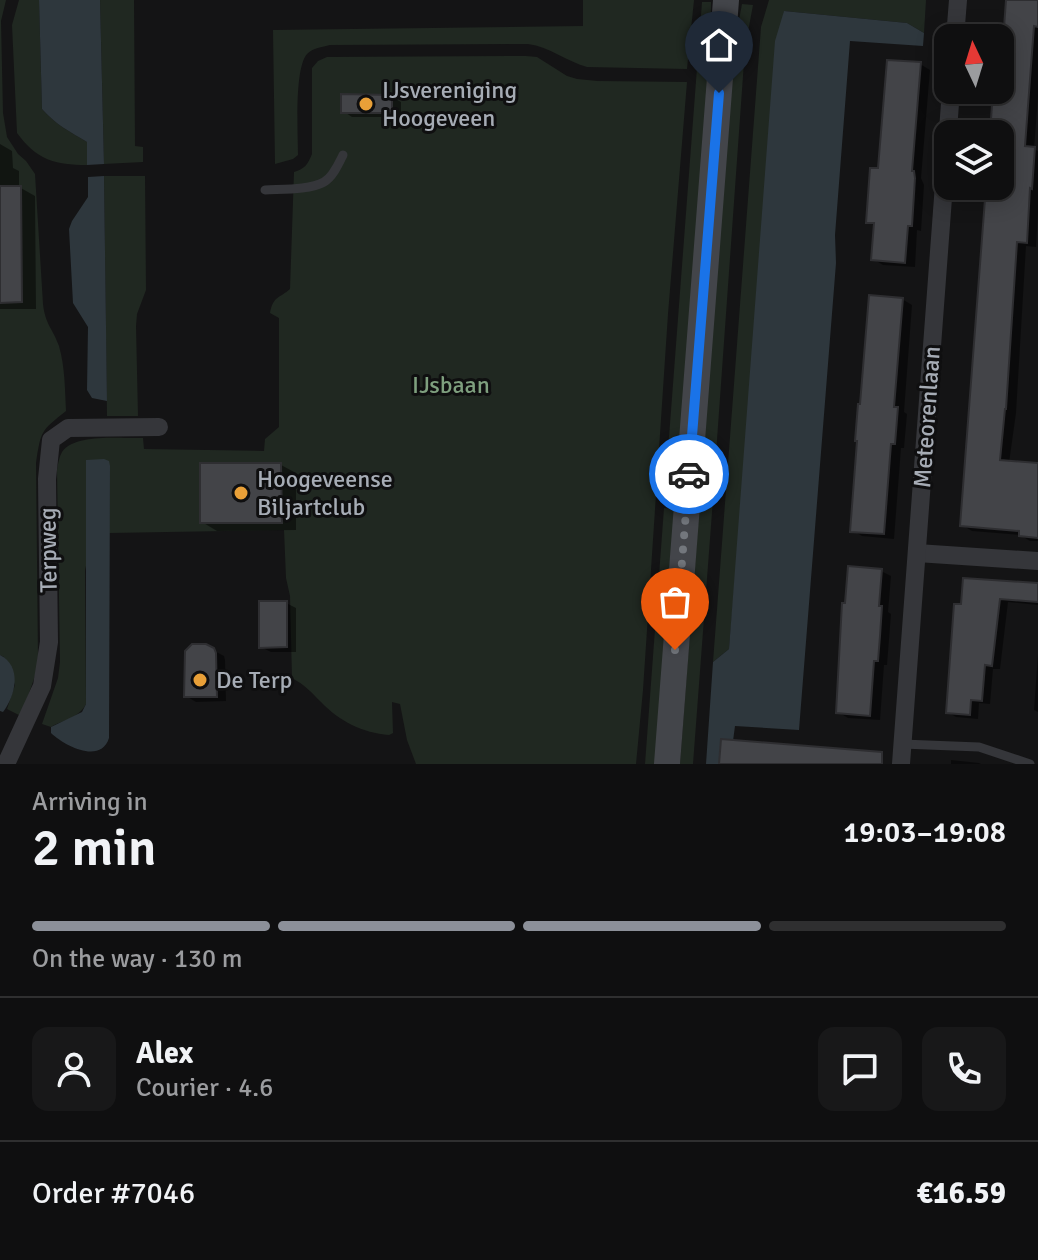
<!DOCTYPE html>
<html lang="en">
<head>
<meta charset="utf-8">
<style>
  body { margin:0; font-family:Signika,sans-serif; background:#181819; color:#f1f3f6; height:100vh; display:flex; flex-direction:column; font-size:30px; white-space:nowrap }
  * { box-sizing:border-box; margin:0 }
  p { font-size:26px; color:#9b9c9f }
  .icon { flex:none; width:44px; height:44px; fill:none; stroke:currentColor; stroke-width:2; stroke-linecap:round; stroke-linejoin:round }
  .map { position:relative; height:764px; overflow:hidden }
  .side { display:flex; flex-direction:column; background:#0f0f10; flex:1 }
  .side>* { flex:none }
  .needle { width:52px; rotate:356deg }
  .controls { position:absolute; left:934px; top:24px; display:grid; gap:16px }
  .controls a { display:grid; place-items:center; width:80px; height:80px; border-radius:16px; background:#0f0f10; box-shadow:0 4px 20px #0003,0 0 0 2px #2f2f30; font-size:40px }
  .pin { position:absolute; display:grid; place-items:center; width:68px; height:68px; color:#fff; margin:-82px -34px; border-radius:50% 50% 50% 0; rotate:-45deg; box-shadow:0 0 8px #0007 }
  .pin .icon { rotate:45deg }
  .courier { position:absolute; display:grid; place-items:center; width:80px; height:80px; margin:-40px; border:6px solid #1a73e8; border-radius:50%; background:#fff; color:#222; box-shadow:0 2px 10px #0007 }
  .overview em { font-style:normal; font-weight:600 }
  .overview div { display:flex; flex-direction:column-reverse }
  .overview { display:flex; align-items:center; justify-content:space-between; height:136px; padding:0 32px }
  h1 { font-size:52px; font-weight:600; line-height:60px }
  .bar { display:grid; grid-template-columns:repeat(4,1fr); gap:12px 8px; align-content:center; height:96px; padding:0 32px }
  .bar i { height:10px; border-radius:6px; background:#2f2f30 }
  .bar .current { background:#8c9099 }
  .bar p { grid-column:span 4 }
  .line { display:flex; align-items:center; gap:20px; padding:0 32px; border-top:2px solid #2f2f30 }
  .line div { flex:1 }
  .round { display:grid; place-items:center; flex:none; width:84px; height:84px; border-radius:16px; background:#181819 }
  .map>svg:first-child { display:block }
  .green { fill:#202821 }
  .water { fill:#2e373d }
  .shadow { fill:#0007 }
  .building { fill:#434448; stroke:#2e2e31; stroke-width:2 }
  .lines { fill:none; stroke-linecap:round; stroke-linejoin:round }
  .service { stroke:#35363a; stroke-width:9 }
  .minor { stroke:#35363a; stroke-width:18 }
  .secondary { stroke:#43454a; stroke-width:26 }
  .done { stroke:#73777d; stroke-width:8; stroke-dasharray:0 14.4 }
  .route { stroke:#1a73e8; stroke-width:10 }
  .poi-dot { fill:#e9a038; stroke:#0f0f10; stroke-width:3 }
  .labels { text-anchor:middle; stroke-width:6; stroke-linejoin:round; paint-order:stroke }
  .poi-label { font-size:24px; fill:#a6acb5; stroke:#0f0f10; text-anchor:start }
  .park-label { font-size:24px; fill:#7e9f7e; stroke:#0f0f10 }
  .street-label { font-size:24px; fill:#a6acb5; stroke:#0f0f10 }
</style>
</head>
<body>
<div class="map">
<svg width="1038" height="764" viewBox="0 0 1038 764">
  <rect width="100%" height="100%" fill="#141415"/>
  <g class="green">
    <path d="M0,0h6l-5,21 2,92 4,24 11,17 8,7 9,13 8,130c2,20 10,25 16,42 6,21 6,44 7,65 -25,20 -25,19 -30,52l2,194 -2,16 -15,43 -14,-7 8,-24 -11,-28 -4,-2z"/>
    <path d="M19,0h20l3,109c13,15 28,23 45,33v23c-32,0 -50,-5 -70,-32l-5,-108z"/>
    <path d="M100,0h34l1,146 8,1v15l-39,2z"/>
    <path d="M583,0h111l-7,69 -100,-2c-21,-6 -37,-20 -59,-23l-198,1c-8,2 -17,3 -23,9 -13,15 -9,80 -9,101l-5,4 -18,5 -2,-134 310,-4z"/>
    <path d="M769,0h157l-2,33 -17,-10 -123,-12 -55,638 -16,13 48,-635z"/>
    <path d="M702,2h9l-1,75 -33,427 -13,-1z"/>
    <path d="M742,4l11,1 -8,43 -32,448 -13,-2 33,-443z"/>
    <path d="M526,56l11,1 30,19 10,3 20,2 90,1 -19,232 -25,376 -7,74h-220l-9,-24 -7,-36 -8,-2 1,31 -4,2c-26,-2 -50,-14 -68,-33 -10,-10 -16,-17 -29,-24l-2,-82 -4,-18 -2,-48 -175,3 1,-67 -25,104 1,134c-8,15 -22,15 -35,23l-9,-3 16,-46 2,-16 -3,-192c1,-6 2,-13 5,-18 13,-19 60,-13 81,-14l1,11 120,2 1,-12 14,-12v-109l-9,-5c3,-17 10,-15 20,-24l4,-117c11,-3 14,-8 18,-18v-86l6,-7 9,-4z"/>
    <path d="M104,176h41l1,114 -9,24 -1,12 2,90h-31z"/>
    <path d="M700,498l13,1 -20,265h-13z"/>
    <path d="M664,508l11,1 -17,255h-13z"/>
  </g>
  <g class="water">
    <path d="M39,0h61l4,164 -17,1v-23c-17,-10 -32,-18 -45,-33z"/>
    <path d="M784,11l123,12 17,10 -1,13 -73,-5 -15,194 1,28 -37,467 -64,-4 -2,15 -14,23h-13l7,-102 16,-13 46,-608z"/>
    <path d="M104,176l3,225 -15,-3 -5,-8 1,-63 -15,-24 -4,-74 3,-8 16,-24v-20z"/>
    <path d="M104,459l5,2 1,5 -1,272c-8,26 -43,9 -58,-5v-6l31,-15 4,-8v-244z"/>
    <path d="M0,655c22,11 16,40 3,57l-3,-1z"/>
  </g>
  <g class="shadow">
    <path d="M1008,0h30v97l-4,52 4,2v62l-2,34 -10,-1 -10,167 -7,50 29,2v76h-8l-10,-6 -48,-4 -10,-6 26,-339h12v-52h-8l3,-44h5v-33h4z"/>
    <path d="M920,64l10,6 -9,108 3,7 -3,46 -4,-1 -2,37 -32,-2 -10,-6 3,-33 -8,-4 12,-51z"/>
    <path d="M392,97l9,5v15h-49l-9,-6z"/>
    <path d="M0,144l12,7 1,17 6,3v16l16,9 1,113h-36z"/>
    <path d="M902,299l10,6 -8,107 3,2 -3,34h-3l-7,91 -32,-3 -10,-6z"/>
    <path d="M281,465l15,8v57l-79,1 -15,-9z"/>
    <path d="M881,571l10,5 -3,36 3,2 -4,51h-3l-4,55 -32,-2 -10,-6z"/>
    <path d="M1038,586v19l-30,-3 -8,67h-7l-3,35 -11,-1 -1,16 -22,-2 -8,-5 8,-106z"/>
    <path d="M286,603l10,5v44h-25l-10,-5z"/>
    <path d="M205,646l19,10 1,4 1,41 -30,1 -10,-6z"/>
    <path d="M1038,654v58l-4,-2z"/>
    <path d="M951,760l28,3 2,1h-30z"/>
  </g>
  <g class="building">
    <path d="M1006,0h32v27l-4,-1 -9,120 10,1 -3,42 -2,-1 -3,55 -10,-1 -11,167h-1l-5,51 38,3v75l-19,-2v-5l-59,-5 26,-340h14v-52h-10l3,-44h7v-35h2z"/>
    <path d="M887,60l34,2 -9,109h2l1,7 -3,48h-4l-3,37 -34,-3 3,-37h-8l4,-55h8z"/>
    <path d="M341,94l51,1v18h-51z"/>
    <path d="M0,186h21l1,116 -22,1z"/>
    <path d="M869,295l34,3 -9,109h4l-3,37h-4l-7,90 -34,-2 7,-91h-2l3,-37h2z"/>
    <path d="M200,463h81l1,60h-82z"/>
    <path d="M848,566l34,3 -3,37h3l-2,30 -2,25h-4l-4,55 -34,-3 6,-110h3z"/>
    <path d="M963,578l75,5v19l-38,-3 -8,67 -7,-1 -3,36 -11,-1 -1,15 -24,-2 8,-109h7z"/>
    <path d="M259,601h28v46l-28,1z"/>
    <path d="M206,644l8,4 2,5 1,44h-33l1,-46 7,-7z"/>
    <path d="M721,739l161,13v12h-163z"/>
  </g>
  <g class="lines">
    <g class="service">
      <path d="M265,190c17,-1 45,0 59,-8 9,-5 15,-19 19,-27"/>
      <path d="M902,744l77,3 51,17"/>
    </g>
    <g class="minor">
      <path d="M955,38l3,-38"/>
      <path d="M917,553l121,8"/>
      <path d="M6,764l36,-78 7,-44 -2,-163 4,-39 17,-12 91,-1"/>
      <path d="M901,764l50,-674"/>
    </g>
    <path class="secondary" d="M667,764l59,-764"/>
  </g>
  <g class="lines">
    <path class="done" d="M675,650l14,-176"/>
    <path class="route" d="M689,474l30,-381"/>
  </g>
  <g class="poi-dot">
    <circle cx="366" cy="104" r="8"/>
    <circle cx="241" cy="493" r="8"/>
    <circle cx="200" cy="680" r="8"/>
  </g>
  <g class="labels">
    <g class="poi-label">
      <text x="382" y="98">IJsvereniging<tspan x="382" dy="28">Hoogeveen</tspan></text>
      <text x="257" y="487">Hoogeveense<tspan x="257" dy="28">Biljartclub</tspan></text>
      <text x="216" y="688">De Terp</text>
    </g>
    <g class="park-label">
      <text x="451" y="393">IJsbaan</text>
    </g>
    <g class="street-label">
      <text transform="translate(927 417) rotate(-86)" y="8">Meteorenlaan</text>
      <text transform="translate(48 550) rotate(-91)" y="8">Terpweg</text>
    </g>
  </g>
</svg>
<div class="controls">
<a><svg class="needle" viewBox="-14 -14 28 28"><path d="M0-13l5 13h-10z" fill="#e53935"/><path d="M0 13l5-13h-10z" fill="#9b9c9f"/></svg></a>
<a><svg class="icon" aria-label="layers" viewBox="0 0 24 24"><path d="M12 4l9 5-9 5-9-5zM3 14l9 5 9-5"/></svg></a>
</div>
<div class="pin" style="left:675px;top:650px;background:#ea580c"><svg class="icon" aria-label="bag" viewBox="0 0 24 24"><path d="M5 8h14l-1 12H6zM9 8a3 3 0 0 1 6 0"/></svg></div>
<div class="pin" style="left:719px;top:93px;background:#1f2937"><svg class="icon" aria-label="home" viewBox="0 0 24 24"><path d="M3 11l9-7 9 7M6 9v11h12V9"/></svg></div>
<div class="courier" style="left:689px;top:474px"><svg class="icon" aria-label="car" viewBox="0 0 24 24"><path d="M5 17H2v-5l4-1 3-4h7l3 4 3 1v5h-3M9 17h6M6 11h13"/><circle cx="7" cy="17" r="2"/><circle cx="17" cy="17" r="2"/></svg></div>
</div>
<section class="side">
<div class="overview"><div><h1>2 min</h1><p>Arriving in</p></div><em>19:03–19:08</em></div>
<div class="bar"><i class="current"></i><i class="current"></i><i class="current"></i><i></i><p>On the way · 130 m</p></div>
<div class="line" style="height:144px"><a class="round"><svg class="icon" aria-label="person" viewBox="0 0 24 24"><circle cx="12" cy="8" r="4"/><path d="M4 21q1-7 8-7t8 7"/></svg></a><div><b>Alex</b><p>Courier · 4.6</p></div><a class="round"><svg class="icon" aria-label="chat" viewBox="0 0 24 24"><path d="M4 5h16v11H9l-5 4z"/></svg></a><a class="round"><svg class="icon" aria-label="phone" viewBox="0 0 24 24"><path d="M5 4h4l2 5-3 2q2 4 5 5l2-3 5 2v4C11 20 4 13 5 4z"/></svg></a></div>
<div class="line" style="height:104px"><div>Order #7046</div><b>€16.59</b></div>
</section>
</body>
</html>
